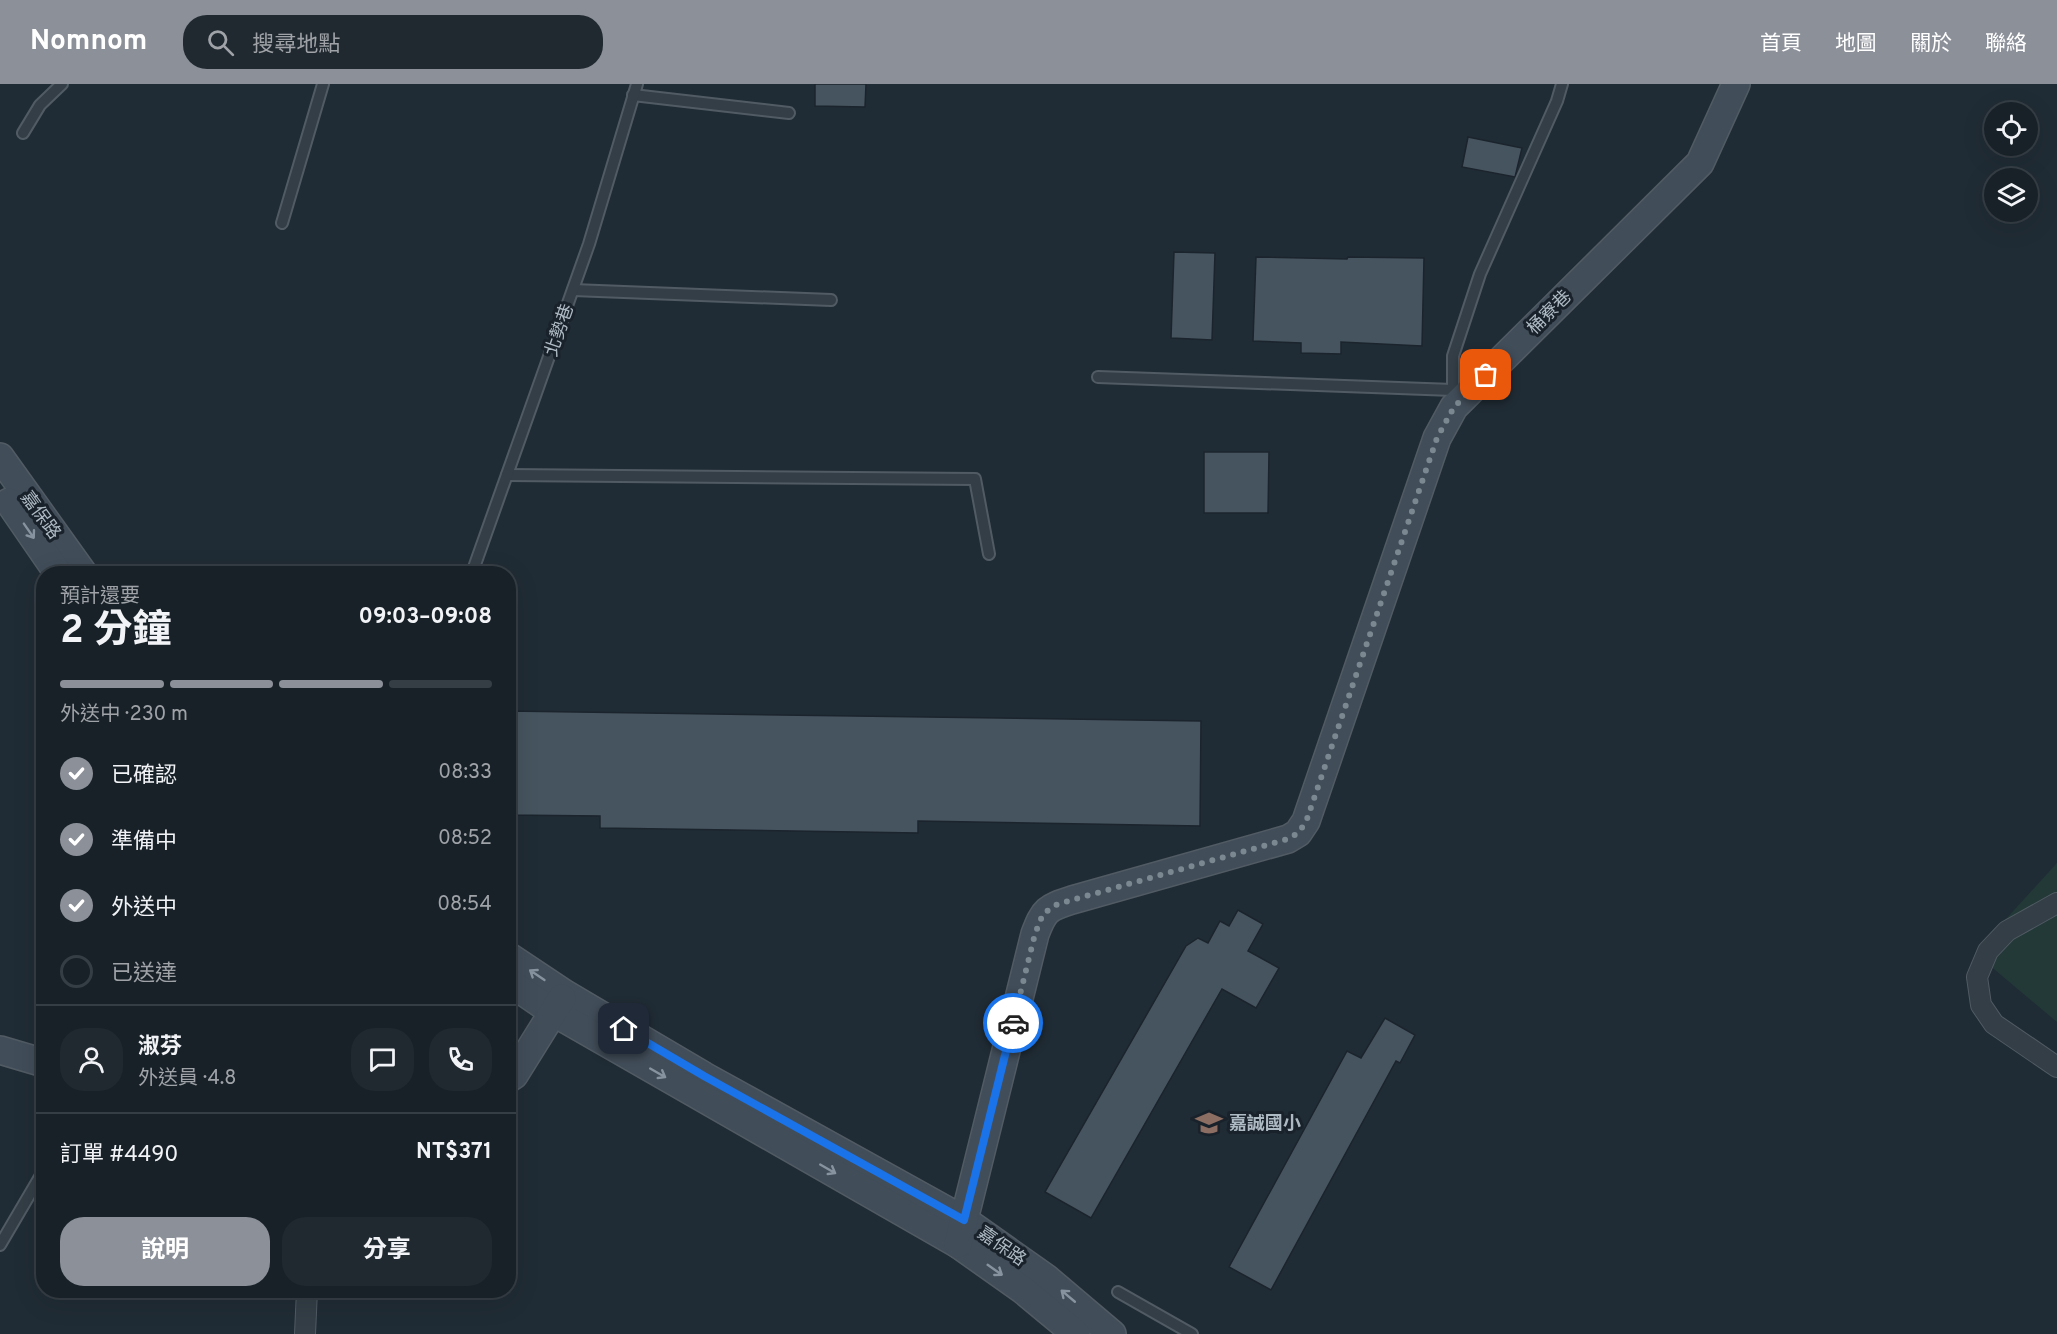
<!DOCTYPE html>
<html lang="zh-TW">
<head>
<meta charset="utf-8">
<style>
  body { margin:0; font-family:Overpass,"Noto Sans TC",sans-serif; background:#212930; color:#f1f3f6; height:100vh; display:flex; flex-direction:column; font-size:22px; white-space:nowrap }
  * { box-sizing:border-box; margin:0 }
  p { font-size:20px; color:#9fa3a8 }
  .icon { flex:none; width:33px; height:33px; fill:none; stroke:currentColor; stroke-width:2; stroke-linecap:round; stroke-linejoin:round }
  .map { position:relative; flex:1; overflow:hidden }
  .drawer { position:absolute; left:36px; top:482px; width:480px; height:732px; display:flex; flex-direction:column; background:#182128; border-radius:24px; box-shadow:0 6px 24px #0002,0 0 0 2px #363e45 }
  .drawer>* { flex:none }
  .controls { position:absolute; left:1984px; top:18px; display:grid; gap:12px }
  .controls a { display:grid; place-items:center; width:54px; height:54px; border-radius:50%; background:#182128; box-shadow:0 6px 24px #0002,0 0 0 2px #363e45; font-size:30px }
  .pin { position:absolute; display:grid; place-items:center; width:51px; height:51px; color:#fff; margin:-26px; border-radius:12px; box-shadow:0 3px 9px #0006 }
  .courier { position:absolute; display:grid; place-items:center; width:60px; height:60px; margin:-30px; border:4px solid #1a73e8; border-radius:50%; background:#fff; color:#222; box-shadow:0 2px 8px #0007 }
  .head em { font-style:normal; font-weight:700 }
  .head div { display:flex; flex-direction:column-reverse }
  .head { display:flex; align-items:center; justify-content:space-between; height:102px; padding:0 24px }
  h1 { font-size:39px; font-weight:700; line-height:45px }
  .bar { display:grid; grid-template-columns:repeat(4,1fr); gap:9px 6px; align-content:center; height:72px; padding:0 24px }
  .bar i { height:8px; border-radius:4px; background:#363e45 }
  .bar .active { background:#8c9099 }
  .bar p { grid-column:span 4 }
  .line { display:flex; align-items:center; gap:15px; padding:0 24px; border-top:2px solid #363e45 }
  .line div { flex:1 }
  .round { display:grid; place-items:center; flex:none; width:63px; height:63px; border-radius:24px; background:#212930 }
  ol { padding:0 24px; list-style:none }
  li { display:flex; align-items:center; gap:18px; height:66px }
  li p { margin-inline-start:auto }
  li .icon { padding:6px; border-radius:50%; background:#8c9099; color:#fff; stroke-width:4 }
  li:last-child { color:#9fa3a8 }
  li i { width:33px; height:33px; border:3px solid #363e45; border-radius:50% }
  .button { display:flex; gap:12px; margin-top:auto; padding:12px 24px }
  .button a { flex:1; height:69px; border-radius:24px; background:#8c9099; color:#fff; font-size:24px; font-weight:700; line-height:69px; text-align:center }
  .button a+a { background:#212930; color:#f1f3f6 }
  header { display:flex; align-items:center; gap:36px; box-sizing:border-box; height:84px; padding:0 30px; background:#8c9099; color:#fff }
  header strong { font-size:28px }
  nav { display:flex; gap:33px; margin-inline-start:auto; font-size:21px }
  .search { width:420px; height:54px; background:#212930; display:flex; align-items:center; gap:15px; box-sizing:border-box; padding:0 21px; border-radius:24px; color:#9fa3a8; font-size:22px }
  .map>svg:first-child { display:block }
  .green { fill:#233937 }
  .building { fill:#46545f; stroke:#1b242d; stroke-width:1.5 }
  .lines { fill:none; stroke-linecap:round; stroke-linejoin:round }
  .lane-casing { stroke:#515b64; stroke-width:14 }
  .street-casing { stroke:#515b64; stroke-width:22 }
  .secondary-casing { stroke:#515b64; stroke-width:30 }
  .lane { stroke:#333e46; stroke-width:10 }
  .street { stroke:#333e46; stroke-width:20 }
  .secondary { stroke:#414d59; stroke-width:27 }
  .oneway { stroke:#87939e }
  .done { stroke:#7c8891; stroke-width:6; stroke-dasharray:0 10.8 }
  .route { stroke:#1a73e8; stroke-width:8 }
  .labels { text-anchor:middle; stroke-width:6; stroke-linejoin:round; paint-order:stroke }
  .street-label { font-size:18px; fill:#adb9c3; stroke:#19222b }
  .poi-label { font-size:18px; font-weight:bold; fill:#adb9c3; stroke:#19222b; text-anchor:start }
</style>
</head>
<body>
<header>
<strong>Nomnom</strong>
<div class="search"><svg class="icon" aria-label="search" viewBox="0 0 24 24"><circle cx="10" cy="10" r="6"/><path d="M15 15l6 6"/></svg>搜尋地點</div>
<nav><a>首頁</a><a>地圖</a><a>關於</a><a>聯絡</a></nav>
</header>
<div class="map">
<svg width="2057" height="1250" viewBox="0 0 2057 1250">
  <rect width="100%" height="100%" fill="#202c35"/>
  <path class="green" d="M2057,779v159l-82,-69z"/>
  <g class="building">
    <path d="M815,0h51l-1,23 -50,-1z"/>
    <path d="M1468,53l54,11 -7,29 -53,-10z"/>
    <path d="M1174,168l41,1 -3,87 -41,-2z"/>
    <path d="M1256,173l91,2 1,-2 76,1 -2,88 -81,-4v12l-40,-1v-10l-48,-2z"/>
    <path d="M1204,368h65l-1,61h-64z"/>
    <path d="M508,627l693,10 -1,105 -282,-5v12l-318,-5v-12l-92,-1z"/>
    <path d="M1238,826l25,14 -15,27 31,17 -23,40 -34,-19 -131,229 -46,-26 141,-246 12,-8 10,5 12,-22 9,5z"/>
    <path d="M1385,934l30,17 -15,28 -4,-2 -125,229 -42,-23 118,-216 14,7z"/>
  </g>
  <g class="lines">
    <defs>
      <g id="lane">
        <path d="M633,11l156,18"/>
        <path d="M23,49l17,-28 22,-21"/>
        <path d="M282,139l41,-139"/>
        <path d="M573,206l258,10"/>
        <path d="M1098,293l355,13"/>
        <path d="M1453,311v-39l27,-82 77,-173 5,-17"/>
        <path d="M507,391l468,4 14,75"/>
        <path d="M472,489l117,-329 48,-160"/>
        <path d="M0,1161l44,-75"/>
        <path d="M1118,1208l74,42"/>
      </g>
      <g id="street">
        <path d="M2057,819l-50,28 -19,20 -11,26 4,28 13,19 63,43"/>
        <path d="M305,1250l2,-44"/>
      </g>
      <g id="secondary">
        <path d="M0,373l83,116"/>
        <path d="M9,418l49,71"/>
        <path d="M508,872l57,38 139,82 260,144 82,58 66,56"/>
        <path d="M508,897l45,31 405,232 65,46 53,44"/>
        <path d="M0,966l44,13"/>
        <path d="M508,995l6,-4 48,-77"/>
        <path d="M958,1160l77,-310c9,-24 12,-26 37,-34l216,-61 10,-6 8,-12 131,-383 17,-31 246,-244 36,-79"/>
      </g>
    </defs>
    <use href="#lane" class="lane-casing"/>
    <use href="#street" class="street-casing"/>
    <use href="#secondary" class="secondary-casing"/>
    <use href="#lane" class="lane"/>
    <use href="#street" class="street"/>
    <use href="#secondary" class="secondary"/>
  </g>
  <defs><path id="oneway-shaft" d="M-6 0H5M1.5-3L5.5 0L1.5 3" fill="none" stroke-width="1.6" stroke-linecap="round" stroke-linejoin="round" transform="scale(1.5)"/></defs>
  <g class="oneway">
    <use href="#oneway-shaft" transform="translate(29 447) rotate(55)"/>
    <use href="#oneway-shaft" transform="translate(537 891) rotate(-146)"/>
    <use href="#oneway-shaft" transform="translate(658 989) rotate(30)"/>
    <use href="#oneway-shaft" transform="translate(828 1085) rotate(30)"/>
    <use href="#oneway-shaft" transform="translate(995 1186) rotate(35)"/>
    <use href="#oneway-shaft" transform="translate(1068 1212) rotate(-140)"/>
  </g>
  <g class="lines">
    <path class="done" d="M1013,939l22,-89 8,-20 13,-9 16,-5 216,-61 10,-6 8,-11 131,-384 17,-31 32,-32"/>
    <path class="route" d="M624,945l80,47 260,144 49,-197"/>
  </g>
  <defs>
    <symbol id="school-bare" viewBox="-9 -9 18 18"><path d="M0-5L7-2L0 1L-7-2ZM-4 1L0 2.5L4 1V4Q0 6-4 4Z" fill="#8d6e63" stroke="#19222b" stroke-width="2.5" paint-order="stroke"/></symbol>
  </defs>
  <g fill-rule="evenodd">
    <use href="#school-bare" x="1190" y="1020" width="38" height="38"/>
  </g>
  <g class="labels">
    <g class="street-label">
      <text transform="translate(1549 228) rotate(-45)" y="6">桶寮巷</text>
      <text transform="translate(559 246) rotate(-71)" y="6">北勢巷</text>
      <text transform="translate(41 431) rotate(54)" y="6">嘉保路</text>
      <text transform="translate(1002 1162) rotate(35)" y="6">嘉保路</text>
    </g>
    <g class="poi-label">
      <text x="1229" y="1045">嘉誠國小</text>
    </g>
  </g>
</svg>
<div class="controls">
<a><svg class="icon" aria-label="locate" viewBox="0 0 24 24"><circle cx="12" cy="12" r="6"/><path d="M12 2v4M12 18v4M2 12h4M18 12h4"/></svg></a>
<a><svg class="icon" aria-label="layers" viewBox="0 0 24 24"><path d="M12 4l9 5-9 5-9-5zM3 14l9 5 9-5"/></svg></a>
</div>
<div class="pin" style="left:1486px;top:291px;background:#ea580c"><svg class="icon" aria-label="bag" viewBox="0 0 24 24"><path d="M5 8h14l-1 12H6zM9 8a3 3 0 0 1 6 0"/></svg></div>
<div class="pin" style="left:624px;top:945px;background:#1f2937"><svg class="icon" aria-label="home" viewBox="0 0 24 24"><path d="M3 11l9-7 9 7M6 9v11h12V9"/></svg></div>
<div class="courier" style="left:1013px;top:939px"><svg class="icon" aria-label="car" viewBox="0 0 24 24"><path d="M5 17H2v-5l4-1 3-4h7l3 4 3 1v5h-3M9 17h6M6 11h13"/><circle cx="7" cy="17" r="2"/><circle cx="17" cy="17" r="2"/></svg></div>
<section class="drawer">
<div class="head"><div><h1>2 分鐘</h1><p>預計還要</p></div><em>09:03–09:08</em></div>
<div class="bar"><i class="active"></i><i class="active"></i><i class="active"></i><i></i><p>外送中 · 230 m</p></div>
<ol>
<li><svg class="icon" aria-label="check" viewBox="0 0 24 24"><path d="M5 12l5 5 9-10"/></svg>已確認<p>08:33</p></li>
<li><svg class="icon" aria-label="check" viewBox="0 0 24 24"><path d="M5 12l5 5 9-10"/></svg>準備中<p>08:52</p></li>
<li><svg class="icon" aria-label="check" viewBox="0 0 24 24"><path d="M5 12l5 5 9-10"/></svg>外送中<p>08:54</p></li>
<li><i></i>已送達</li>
</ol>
<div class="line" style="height:108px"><a class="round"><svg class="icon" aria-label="person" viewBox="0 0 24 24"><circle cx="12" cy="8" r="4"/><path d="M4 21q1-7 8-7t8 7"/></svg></a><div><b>淑芬</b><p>外送員 · 4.8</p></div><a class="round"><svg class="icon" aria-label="chat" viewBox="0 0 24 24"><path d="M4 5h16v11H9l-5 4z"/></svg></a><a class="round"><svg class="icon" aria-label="phone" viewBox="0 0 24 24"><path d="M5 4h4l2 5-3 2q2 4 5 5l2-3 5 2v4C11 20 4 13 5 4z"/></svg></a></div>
<div class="line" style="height:78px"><div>訂單 #4490</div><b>NT$371</b></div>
<div class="button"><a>說明</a><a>分享</a></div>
</section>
</div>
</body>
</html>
